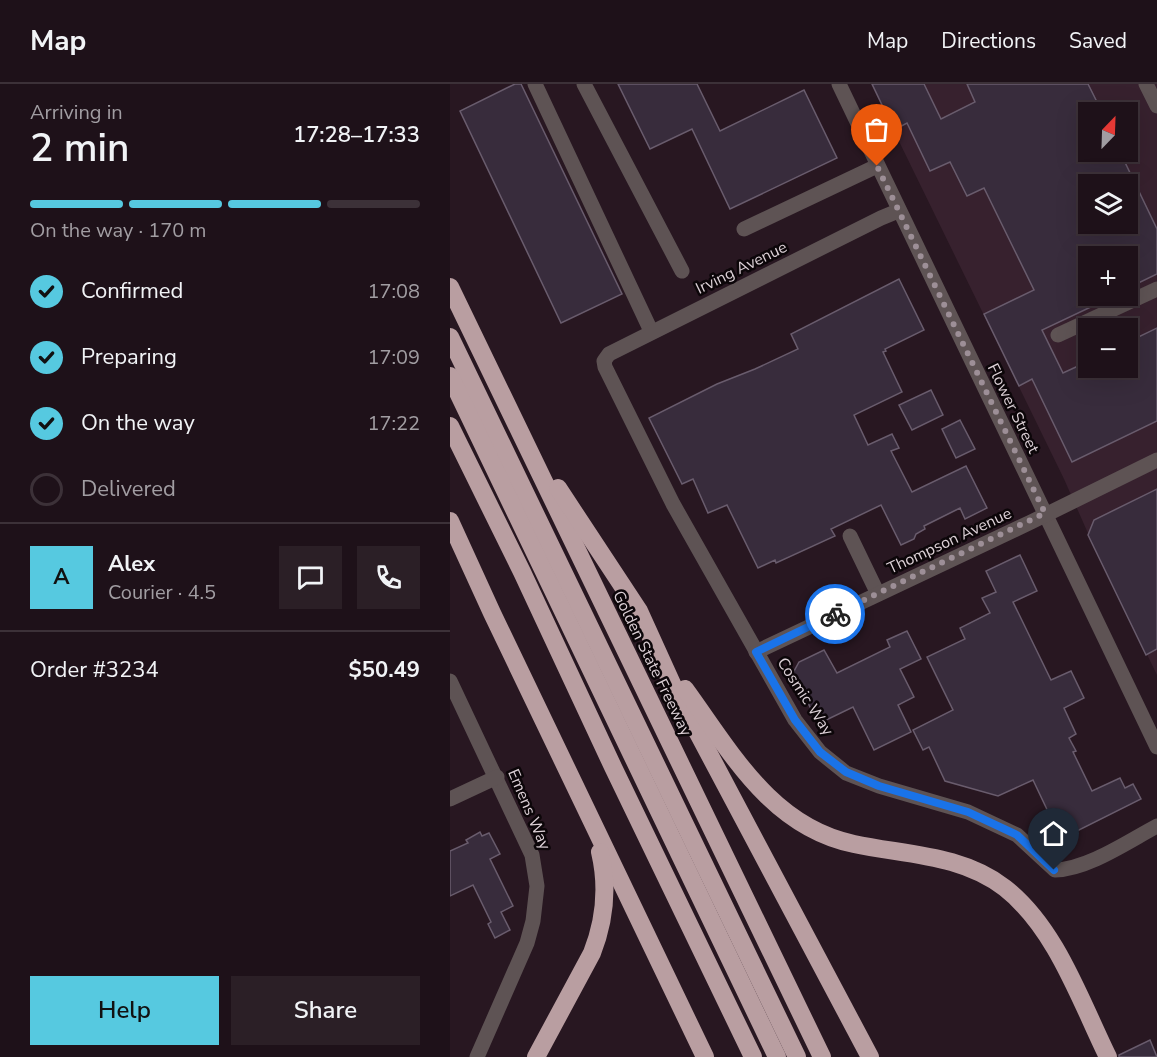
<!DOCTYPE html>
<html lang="en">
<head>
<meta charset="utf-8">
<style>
  body { margin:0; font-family:"Nunito Sans",sans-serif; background:#2b1f26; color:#f1f3f6; height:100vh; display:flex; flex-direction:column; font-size:22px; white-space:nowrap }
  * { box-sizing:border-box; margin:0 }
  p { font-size:20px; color:#a19da2 }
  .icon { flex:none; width:33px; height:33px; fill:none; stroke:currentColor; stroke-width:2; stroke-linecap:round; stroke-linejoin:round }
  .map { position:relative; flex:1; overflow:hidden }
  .details { display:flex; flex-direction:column; background:#1e1119; width:450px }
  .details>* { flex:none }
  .needle { width:39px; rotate:23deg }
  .controls { position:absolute; left:628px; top:18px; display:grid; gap:12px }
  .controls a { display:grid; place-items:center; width:60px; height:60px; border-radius:0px; background:#1e1119; box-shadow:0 6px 24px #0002,0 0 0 2px #3c3138; font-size:30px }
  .pin { position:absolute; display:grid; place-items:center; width:51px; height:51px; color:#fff; margin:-62px -26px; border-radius:50% 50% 50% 0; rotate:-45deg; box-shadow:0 0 6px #0007 }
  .pin .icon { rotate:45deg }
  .courier { position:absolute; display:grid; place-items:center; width:60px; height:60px; margin:-30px; border:4px solid #1a73e8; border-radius:50%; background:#fff; color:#222; box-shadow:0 2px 8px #0007 }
  .summary em { font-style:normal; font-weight:600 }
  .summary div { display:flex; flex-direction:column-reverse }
  .summary { display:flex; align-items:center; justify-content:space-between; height:102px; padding:0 30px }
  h1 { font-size:39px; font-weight:600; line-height:45px }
  .bar { display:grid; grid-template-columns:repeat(4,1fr); gap:9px 6px; align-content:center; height:72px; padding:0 30px }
  .bar i { height:8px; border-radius:4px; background:#3c3138 }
  .bar .selected { background:#56c9e0 }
  .bar p { grid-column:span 4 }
  .line { display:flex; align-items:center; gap:15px; padding:0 30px; border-top:2px solid #3c3138 }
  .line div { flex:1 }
  .round { display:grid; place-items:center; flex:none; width:63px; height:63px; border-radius:0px; background:#2b1f26 }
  ol { padding:0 30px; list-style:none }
  li { display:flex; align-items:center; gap:18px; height:66px }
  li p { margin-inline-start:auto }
  li .icon { padding:6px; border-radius:50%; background:#56c9e0; color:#111; stroke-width:4 }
  li:last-child { color:#a19da2 }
  li i { width:33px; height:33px; border:3px solid #3c3138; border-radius:50% }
  .cta { display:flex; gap:12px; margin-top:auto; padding:12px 30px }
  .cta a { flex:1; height:69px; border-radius:0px; background:#56c9e0; color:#111; font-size:24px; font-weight:600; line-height:69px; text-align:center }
  .cta a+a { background:#2b1f26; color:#f1f3f6 }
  header { display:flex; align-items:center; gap:36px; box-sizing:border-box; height:84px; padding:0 30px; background:#1e1119; border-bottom:2px solid #3c3138 }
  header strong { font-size:28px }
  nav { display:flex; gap:33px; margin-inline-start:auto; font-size:21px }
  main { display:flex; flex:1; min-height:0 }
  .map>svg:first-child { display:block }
  .built { fill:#37212e; fill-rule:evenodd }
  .building { fill:#382c3c; stroke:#695c6d; stroke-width:1.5; fill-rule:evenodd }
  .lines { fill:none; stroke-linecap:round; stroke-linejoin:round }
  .minor { stroke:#5e5354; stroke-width:15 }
  .highway { stroke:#b99ea1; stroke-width:18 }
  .done { stroke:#9d8f97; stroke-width:6; stroke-dasharray:0 10.8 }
  .route { stroke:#1a73e8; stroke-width:8 }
  .labels { text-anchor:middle; stroke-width:5; stroke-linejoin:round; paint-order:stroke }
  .street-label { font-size:16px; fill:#dcd0d6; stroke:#0c0609 }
</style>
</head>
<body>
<header>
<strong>Map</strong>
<nav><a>Map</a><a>Directions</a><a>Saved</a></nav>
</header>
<main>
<section class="details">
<div class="summary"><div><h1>2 min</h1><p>Arriving in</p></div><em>17:28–17:33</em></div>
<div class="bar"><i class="selected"></i><i class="selected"></i><i class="selected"></i><i></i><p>On the way · 170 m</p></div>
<ol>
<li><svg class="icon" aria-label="check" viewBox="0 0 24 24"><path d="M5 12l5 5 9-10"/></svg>Confirmed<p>17:08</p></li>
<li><svg class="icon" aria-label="check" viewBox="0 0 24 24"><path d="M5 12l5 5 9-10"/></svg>Preparing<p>17:09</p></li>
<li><svg class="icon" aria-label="check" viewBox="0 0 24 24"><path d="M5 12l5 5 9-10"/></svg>On the way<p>17:22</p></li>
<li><i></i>Delivered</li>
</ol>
<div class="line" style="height:108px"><b class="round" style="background:#56c9e0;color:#111">A</b><div><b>Alex</b><p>Courier · 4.5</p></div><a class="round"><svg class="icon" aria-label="chat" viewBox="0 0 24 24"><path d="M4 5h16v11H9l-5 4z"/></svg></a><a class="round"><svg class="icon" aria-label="phone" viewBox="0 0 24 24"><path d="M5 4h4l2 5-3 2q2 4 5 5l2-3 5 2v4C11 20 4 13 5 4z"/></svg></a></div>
<div class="line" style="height:78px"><div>Order #3234</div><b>$50.49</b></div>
<div class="cta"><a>Help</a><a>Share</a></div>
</section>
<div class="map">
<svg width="707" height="973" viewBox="0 0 707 973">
  <rect width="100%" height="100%" fill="#281721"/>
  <path class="built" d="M421,0h286v591l-70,-144 -23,-52zM639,28h39v40h-39zM639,100h39v40h-39zM639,172h39v40h-39zM639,244h39v40h-39z"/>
  <g class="building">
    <path d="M65,0h6l101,210 -61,29 -101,-212z"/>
    <path d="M168,0h79l23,47 84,-41 33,68 -107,51 -38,-80 -42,20z"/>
    <path d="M422,0h52l17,35 34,-17 -8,-18h121l14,28h-13v40h31l37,77v45l-29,14v-32h-39v40h25l-72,34 21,43 26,-12v7h39v-26l29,-14v93l-85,41 -40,-83 -13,7 -35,-72 50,-24 -50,-102 -17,8 -17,-34 -20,9 -23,-48 -13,7zM639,100h39v40h-39z"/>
    <path d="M449,195l25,51 -39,19 1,2 -3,1 19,40 -48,23 14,30 24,-11 7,14 -8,3 21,41 54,-26 21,42 -22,11 -5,-11 -36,18 1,3 -9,5 -2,5 -13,6 -20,-40 -50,24 4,7 -59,27 -1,-3 -17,8 -31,-63 -19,8 -15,-34 -11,5 -33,-66 68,-34 38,-15 43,-20 -7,-15z"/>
    <path d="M481,306l12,25 -31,15 -13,-25z"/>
    <path d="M510,336l15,29 -19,9 -14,-29z"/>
    <path d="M707,405v160l-11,6 -58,-120 6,-15z"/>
    <path d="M570,471l17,36 -24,11 38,78 20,-9 13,27 -20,10 12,26 -7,4 7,13 -3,1 19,39 28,-13 5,10 8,-4 8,15 -80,40 -28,-59 -35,16 -53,-15 -16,-34 -6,3 -10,-20 40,-20 -26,-53 38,-18 -5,-11 30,-15 -8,-15 14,-6 -10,-21z"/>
    <path d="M457,547l14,28 -21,10 14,28 -16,8 13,27 -37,18 -21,-43 -33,16 -9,-14 -18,-36 6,-11 25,-12 13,23 53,-26 -3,-7z"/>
    <path d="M30,748l2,4 7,-3 11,21 -10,5 23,47 -12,6 9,18 -15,8 -7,-14 3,-2 -18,-37 -23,11v-45l18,-8 -2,-3z"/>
    <path d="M700,956l7,17h-38v-2z"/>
  </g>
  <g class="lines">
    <g class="minor">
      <path d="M85,0l116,247"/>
      <path d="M134,0l98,187"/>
      <path d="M389,0l318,663"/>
      <path d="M696,0l11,22"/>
      <path d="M448,127l-17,7 -272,136 -5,7 1,6 68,137 122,216 25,32 26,21 33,13 89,26 49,23 38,35c33,-1 72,-28 102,-44"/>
      <path d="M294,145l133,-63"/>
      <path d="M608,251l99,-46"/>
      <path d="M400,452l28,58"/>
      <path d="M306,568l275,-130 126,-62"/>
      <path d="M0,597l82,174 5,31 -4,35 -6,22 -50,114"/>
      <path d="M0,715l47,-22"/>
    </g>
    <g class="highway">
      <path d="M0,203l372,770"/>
      <path d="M0,253l347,720"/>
      <path d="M0,292l327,681"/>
      <path d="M0,342l72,146 91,195 140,290"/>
      <path d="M108,404l81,123 34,75 197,371"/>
      <path d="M0,437l42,92 213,444"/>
      <path d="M235,605c46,63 86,138 169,155 51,11 107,10 151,44 51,40 75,112 103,169"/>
      <path d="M86,973l56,-104c13,-33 16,-67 8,-101"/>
    </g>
  </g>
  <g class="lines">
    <path class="done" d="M385,530l210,-101 -168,-347"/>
    <path class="route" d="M385,530l-79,38 39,68 25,32 26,20 33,14 89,26 49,23 37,35"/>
  </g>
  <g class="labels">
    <g class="street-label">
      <text transform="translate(291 183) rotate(-26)" y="6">Irving Avenue</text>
      <text transform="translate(564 324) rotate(64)" y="6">Flower Street</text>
      <text transform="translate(499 456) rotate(-25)" y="6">Thompson Avenue</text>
      <text transform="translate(203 579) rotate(64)" y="6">Golden State Freeway</text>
      <text transform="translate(356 612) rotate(57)" y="6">Cosmic Way</text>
      <text transform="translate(80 725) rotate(67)" y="6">Emens Way</text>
    </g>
  </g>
</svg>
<div class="controls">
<a><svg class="needle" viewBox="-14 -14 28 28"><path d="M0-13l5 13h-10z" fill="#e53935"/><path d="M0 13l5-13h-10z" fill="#a19da2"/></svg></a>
<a><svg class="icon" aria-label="layers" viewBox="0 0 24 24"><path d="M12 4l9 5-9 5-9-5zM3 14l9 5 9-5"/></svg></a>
<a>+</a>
<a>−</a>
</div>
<div class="pin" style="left:427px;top:82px;background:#ea580c"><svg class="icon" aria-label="bag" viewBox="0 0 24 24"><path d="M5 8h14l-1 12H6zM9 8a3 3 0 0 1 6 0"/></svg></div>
<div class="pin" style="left:604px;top:786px;background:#1f2937"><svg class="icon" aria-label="home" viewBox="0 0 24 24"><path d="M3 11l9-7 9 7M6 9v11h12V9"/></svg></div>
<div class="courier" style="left:385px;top:530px"><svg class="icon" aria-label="bike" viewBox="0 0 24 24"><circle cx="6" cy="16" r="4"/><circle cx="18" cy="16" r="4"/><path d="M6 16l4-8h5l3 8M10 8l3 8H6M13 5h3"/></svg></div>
</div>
</main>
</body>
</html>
